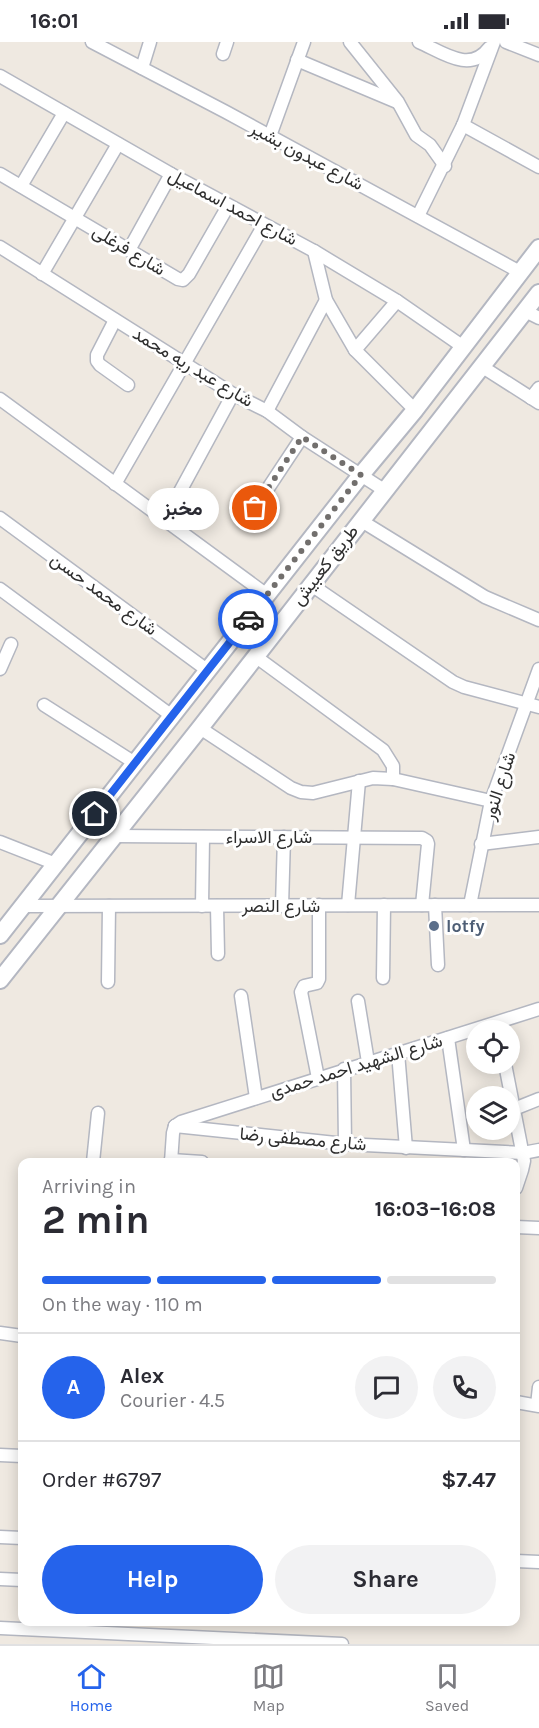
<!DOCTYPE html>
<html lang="en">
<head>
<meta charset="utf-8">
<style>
  body { margin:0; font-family:Karla,Vazirmatn,sans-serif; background:#f2f2f3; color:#2b2b33; height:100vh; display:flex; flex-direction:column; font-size:22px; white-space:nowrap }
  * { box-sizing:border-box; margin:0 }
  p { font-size:20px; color:#7c7c81 }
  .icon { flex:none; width:33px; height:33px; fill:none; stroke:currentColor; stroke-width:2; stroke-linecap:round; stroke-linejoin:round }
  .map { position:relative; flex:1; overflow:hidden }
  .side { position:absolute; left:18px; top:1116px; width:502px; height:468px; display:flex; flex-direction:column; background:#fff; border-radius:12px; box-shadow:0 3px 15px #0003 }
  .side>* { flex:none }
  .buttons { position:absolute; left:466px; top:978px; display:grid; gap:12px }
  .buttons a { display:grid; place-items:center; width:54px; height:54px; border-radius:50%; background:#fff; box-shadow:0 3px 15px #0003; font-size:30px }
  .pin { position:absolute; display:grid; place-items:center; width:51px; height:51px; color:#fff; margin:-26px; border:3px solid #fff; border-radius:50%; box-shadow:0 2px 6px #0007 }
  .courier { position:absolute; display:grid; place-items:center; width:60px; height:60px; margin:-30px; border:4px solid #2563eb; border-radius:50%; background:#fff; color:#222; box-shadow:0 2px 8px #0007 }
  .bubble { position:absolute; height:42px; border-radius:21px; background:#fff; box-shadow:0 3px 15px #0003; font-size:20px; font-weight:700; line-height:42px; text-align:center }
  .head em { font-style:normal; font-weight:700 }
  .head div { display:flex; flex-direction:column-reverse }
  .head { display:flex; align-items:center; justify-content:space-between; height:102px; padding:0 24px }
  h1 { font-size:39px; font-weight:700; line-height:45px }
  .bar { display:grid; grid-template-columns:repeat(4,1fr); gap:9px 6px; align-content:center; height:72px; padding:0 24px }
  .bar i { height:8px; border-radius:4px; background:#e1e1e2 }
  .bar .on { background:#2563eb }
  .bar p { grid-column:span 4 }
  .line { display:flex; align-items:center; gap:15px; padding:0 24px; border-top:2px solid #e1e1e2 }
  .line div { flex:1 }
  .round { display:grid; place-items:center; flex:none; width:63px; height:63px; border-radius:32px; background:#f2f2f3 }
  .cta { display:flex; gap:12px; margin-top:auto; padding:12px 24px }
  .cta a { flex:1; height:69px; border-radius:36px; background:#2563eb; color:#fff; font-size:24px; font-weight:700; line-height:69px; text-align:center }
  .cta a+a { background:#f2f2f3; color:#2b2b33 }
  .status { display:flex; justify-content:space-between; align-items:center; height:42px; padding:0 30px; background:#fff; direction:ltr }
  .status svg { height:16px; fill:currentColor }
  .tabs { display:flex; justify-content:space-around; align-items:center; height:84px; border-top:2px solid #e1e1e2; background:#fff; font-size:16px; color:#7c7c81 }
  .tabs a { display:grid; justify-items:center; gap:3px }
  .tabs .on { color:#2563eb }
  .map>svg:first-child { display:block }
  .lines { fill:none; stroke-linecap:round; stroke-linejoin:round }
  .street-casing { stroke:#b4b7c1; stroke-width:15 }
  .secondary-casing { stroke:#b4b7c1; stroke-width:20 }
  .street { stroke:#fff; stroke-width:12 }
  .secondary { stroke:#fff; stroke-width:16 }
  .done { stroke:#726f6d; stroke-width:6; stroke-dasharray:0 10.8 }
  .route { stroke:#2563eb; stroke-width:8 }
  .service-dot { fill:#5c6f8a; stroke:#fff; stroke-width:2 }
  .labels { text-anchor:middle; stroke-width:6; stroke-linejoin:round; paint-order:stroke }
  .street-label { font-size:18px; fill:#2e2e2e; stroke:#fff }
  .service-label { font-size:18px; font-weight:bold; fill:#4e5e75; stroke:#fff; text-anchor:start }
</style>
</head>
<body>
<div class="status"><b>16:01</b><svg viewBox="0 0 49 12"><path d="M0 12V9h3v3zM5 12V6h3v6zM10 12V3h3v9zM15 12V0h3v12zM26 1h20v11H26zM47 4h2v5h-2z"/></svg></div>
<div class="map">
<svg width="539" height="1602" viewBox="0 0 539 1602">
  <rect width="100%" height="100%" fill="#efe9e1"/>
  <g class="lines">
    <defs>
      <g id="street">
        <path d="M92,0l134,70 294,160"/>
        <path d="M350,0l48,60 18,33 14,10 15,21"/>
        <path d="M419,0c23,10 51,32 70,6"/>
        <path d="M506,0l33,13"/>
        <path d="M223,12l4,-12"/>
        <path d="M297,18l100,42"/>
        <path d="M142,26l8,-26"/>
        <path d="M0,34l171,98 143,77 83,50 65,45"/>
        <path d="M463,83l76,42"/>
        <path d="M270,94l34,-94"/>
        <path d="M0,132l178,105 5,1 6,-6 39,-68"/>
        <path d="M21,144l43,-73"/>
        <path d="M418,174l45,-91 31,-83"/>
        <path d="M0,205l233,147 34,17 35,26 82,53"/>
        <path d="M129,208l42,-76"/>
        <path d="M314,209l12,49 29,50 60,60"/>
        <path d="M42,232l76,-130"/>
        <path d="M525,269l14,7"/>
        <path d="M115,278l-18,35v6l3,4 28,20"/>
        <path d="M355,308l42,-49"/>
        <path d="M481,324l58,37"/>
        <path d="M531,356l8,-10"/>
        <path d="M0,357l267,196"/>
        <path d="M267,369l59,-111"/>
        <path d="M115,442l149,-259"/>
        <path d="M255,466l47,-71"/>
        <path d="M0,476l207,152"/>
        <path d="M360,478l125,77 54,23"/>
        <path d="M164,479l69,-127"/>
        <path d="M310,542l143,98 11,5 75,20"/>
        <path d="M0,547l172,127"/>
        <path d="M255,614l128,94 10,16v13"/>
        <path d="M0,627l11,-25"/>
        <path d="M44,663l91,58"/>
        <path d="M200,686l91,60 10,4 12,1 60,-15 20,1 98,22"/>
        <path d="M115,794l307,2 5,3 1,3 -6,61"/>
        <path d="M0,800l56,22"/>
        <path d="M481,802l58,-7"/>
        <path d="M348,863l11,-124"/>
        <path d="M435,863l3,60"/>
        <path d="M470,863l21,-104 48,-132"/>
        <path d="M23,864l516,-1"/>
        <path d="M202,864l1,-69"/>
        <path d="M217,864l1,48"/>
        <path d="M282,864l2,-69"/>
        <path d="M383,936l1,-73"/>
        <path d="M108,940l1,-76"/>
        <path d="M241,954l15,102"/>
        <path d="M358,959l10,61"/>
        <path d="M448,996l16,112"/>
        <path d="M398,1011l8,95"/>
        <path d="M505,1022l19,97 -2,9 -6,18"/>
        <path d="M344,1027l1,75"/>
        <path d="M318,1036l-17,-86 3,-6 13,-3 2,-4v-74"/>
        <path d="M514,1067l25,-10"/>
        <path d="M175,1084l6,-4 358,-113"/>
        <path d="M175,1084l170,18 178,9 16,-3"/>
        <path d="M171,1118l31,2"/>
        <path d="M93,1120l5,-49"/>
        <path d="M171,1120l2,-29 2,-7"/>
        <path d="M516,1185l23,1"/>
        <path d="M0,1291l22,3"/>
        <path d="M516,1360l23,4"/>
        <path d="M537,1363l2,-18"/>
        <path d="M0,1413l22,1"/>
        <path d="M0,1495l22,1"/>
        <path d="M516,1519l23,1"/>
        <path d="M0,1537l22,1"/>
        <path d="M0,1586l342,16"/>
      </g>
      <g id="secondary">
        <path d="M0,893l361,-460 54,-65 124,-162"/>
        <path d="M0,938l200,-252 339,-435"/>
      </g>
    </defs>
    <use href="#street" class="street-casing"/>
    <use href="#secondary" class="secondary-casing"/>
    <use href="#street" class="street"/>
    <use href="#secondary" class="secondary"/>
  </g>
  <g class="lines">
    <path class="done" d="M248,577l113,-144 -59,-38 -47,71"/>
    <path class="route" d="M95,772l153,-195"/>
  </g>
  <circle class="service-dot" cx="434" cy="884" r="6"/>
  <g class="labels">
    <g class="street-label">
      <text transform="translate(307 114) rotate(28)" y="6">شارع عبدون بشير</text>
      <text transform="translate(233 165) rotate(28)" y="6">شارع احمد اسماعيل</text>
      <text transform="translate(129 208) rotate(31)" y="6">شارع فرغلى</text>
      <text transform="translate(193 325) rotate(31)" y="6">شارع عبد ريه محمد</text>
      <text transform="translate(325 523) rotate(-52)" y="6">طريق كعبيش</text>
      <text transform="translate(104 552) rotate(36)" y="6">شارع محمد حسن</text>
      <text transform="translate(499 744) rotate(-72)" y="6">شارع النور</text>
      <text x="269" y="801">شارع الاسراء</text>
      <text x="281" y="870">شارع النصر</text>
      <text transform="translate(356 1024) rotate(-17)" y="6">شارع الشهيد احمد حمدى</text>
      <text transform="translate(303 1097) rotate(5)" y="6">شارع مصطفى رضا</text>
    </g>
    <g class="service-label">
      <text x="446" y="890">lotfy</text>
    </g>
  </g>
</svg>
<div class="buttons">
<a><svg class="icon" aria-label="locate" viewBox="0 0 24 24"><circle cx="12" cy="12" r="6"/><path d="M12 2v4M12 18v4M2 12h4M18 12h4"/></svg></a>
<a><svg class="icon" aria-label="layers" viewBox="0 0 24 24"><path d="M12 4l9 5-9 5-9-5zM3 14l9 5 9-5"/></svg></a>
</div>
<div class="pin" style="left:255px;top:466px;background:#ea580c"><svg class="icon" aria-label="bag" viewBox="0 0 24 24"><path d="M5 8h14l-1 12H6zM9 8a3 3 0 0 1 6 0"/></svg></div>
<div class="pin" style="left:95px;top:772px;background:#1f2937"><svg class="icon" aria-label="home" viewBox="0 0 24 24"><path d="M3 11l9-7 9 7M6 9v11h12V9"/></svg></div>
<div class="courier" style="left:248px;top:577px"><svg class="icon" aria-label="car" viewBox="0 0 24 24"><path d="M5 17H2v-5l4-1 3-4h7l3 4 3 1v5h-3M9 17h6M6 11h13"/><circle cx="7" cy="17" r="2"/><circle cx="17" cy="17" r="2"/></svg></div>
<div class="bubble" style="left:147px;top:446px;width:72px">مخبز</div>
<section class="side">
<div class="head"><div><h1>2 min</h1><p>Arriving in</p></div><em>16:03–16:08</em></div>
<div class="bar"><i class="on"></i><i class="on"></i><i class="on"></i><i></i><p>On the way · 110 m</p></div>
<div class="line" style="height:108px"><b class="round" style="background:#2563eb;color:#fff">A</b><div><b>Alex</b><p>Courier · 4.5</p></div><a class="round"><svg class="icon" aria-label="chat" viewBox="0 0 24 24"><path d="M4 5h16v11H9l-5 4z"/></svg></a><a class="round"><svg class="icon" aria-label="phone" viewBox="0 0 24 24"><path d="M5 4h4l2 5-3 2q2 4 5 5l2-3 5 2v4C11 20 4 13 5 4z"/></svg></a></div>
<div class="line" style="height:78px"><div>Order #6797</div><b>$7.47</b></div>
<div class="cta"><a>Help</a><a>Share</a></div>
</section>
</div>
<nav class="tabs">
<a class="on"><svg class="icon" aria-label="home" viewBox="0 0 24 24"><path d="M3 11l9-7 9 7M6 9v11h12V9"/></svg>Home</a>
<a><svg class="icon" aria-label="map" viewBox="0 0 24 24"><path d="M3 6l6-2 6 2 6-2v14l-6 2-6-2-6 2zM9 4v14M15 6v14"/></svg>Map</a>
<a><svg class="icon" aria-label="saved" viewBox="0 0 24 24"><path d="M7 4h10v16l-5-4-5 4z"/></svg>Saved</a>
</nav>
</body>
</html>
